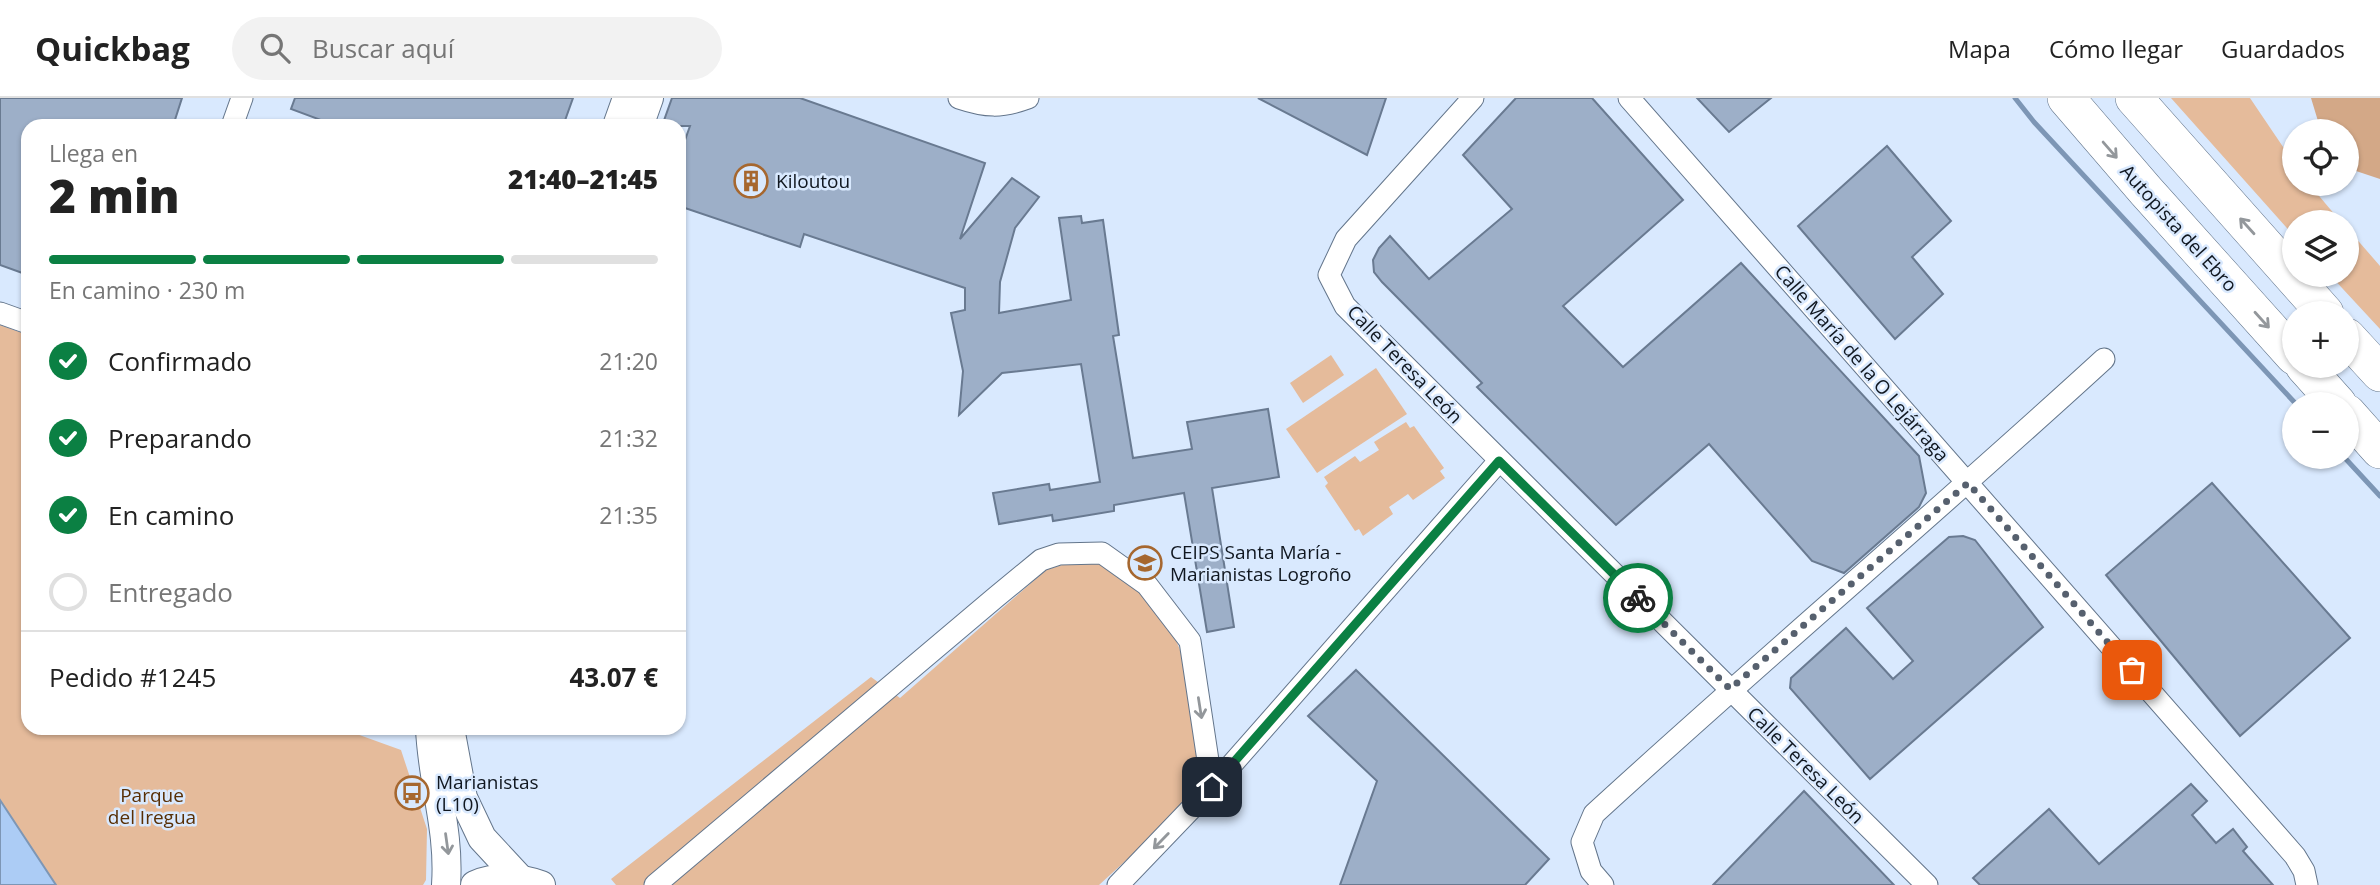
<!DOCTYPE html>
<html lang="es">
<head>
<meta charset="utf-8">
<style>
  body { margin:0; font-family:"Open Sans",sans-serif; background:#f2f2f2; color:#222; height:100vh; display:flex; flex-direction:column; font-size:26px; white-space:nowrap }
  * { box-sizing:border-box; margin:0 }
  p { font-size:23px; color:#767676 }
  .icon { flex:none; width:38px; height:38px; fill:none; stroke:currentColor; stroke-width:2; stroke-linecap:round; stroke-linejoin:round }
  .map { position:relative; flex:1; overflow:hidden }
  .drawer { position:absolute; left:21px; top:21px; width:665px; height:616px; display:flex; flex-direction:column; background:#fff; border-radius:21px; box-shadow:0 2px 5px #0004 }
  .drawer>* { flex:none }
  .fabs { position:absolute; left:2282px; top:21px; display:grid; gap:14px }
  .fabs a { display:grid; place-items:center; width:77px; height:77px; border-radius:50%; background:#fff; box-shadow:0 2px 5px #0004; font-size:35px }
  .pin { position:absolute; display:grid; place-items:center; width:60px; height:60px; color:#fff; margin:-30px; border-radius:14px; box-shadow:0 4px 10px #0006 }
  .courier { position:absolute; display:grid; place-items:center; width:70px; height:70px; margin:-35px; border:5px solid #0b8043; border-radius:50%; background:#fff; color:#222; box-shadow:0 2px 9px #0007 }
  .head em { font-style:normal; font-weight:800 }
  .head div { display:flex; flex-direction:column-reverse }
  .head { display:flex; align-items:center; justify-content:space-between; height:119px; padding:0 28px }
  h1 { font-size:46px; font-weight:800; line-height:52px }
  .bar { display:grid; grid-template-columns:repeat(4,1fr); gap:10px 7px; align-content:center; height:84px; padding:0 28px }
  .bar i { height:9px; border-radius:5px; background:#e0e0e0 }
  .bar .active { background:#0b8043 }
  .bar p { grid-column:span 4 }
  .line { display:flex; align-items:center; gap:18px; padding:0 28px; border-top:2px solid #e0e0e0 }
  .line div { flex:1 }
  ol { padding:0 28px; list-style:none }
  li { display:flex; align-items:center; gap:21px; height:77px }
  li p { margin-inline-start:auto }
  li .icon { padding:7px; border-radius:50%; background:#0b8043; color:#fff; stroke-width:4 }
  li:last-child { color:#767676 }
  li i { width:38px; height:38px; border:4px solid #e0e0e0; border-radius:50% }
  header { display:flex; align-items:center; gap:42px; box-sizing:border-box; height:98px; padding:0 35px; background:#fff; border-bottom:2px solid #e0e0e0 }
  header strong { font-size:33px }
  nav { display:flex; gap:38px; margin-inline-start:auto; font-size:24px }
  .search { width:490px; height:63px; background:#f2f2f2; display:flex; align-items:center; gap:18px; box-sizing:border-box; padding:0 24px; border-radius:38px; color:#767676; font-size:26px }
  .map>svg:first-child { display:block }
  .green { fill:#e5bb9b }
  .forest { fill:#d3a887 }
  .water { fill:#acccf5; stroke:#7d96b5; stroke-width:2 }
  .lines { fill:none; stroke-linecap:round; stroke-linejoin:round }
  .stream { stroke:#7d96b5; stroke-width:5 }
  .building { fill:#9dafc8; stroke:#697a91; stroke-width:2 }
  .street-casing { stroke:#63758b; stroke-width:23 }
  .secondary-casing { stroke:#63758b; stroke-width:30 }
  .highway-casing { stroke:#63758b; stroke-width:38 }
  .street { stroke:#fff; stroke-width:21 }
  .secondary { stroke:#fff; stroke-width:28 }
  .highway { stroke:#fff; stroke-width:37 }
  .oneway { stroke:#93979b }
  .done { stroke:#56606e; stroke-width:7; stroke-dasharray:0 12.6 }
  .route { stroke:#0b8043; stroke-width:9 }
  .labels { text-anchor:middle; stroke-width:5; stroke-linejoin:round; paint-order:stroke }
  .poi-label { font-size:19px; fill:#101720; stroke:#d9e9fe; text-anchor:start }
  .street-label { font-size:19px; fill:#101720; stroke:#d9e9fe }
  .park-label { font-size:19px; fill:#582f05; stroke:#d9e9fe }
</style>
</head>
<body>
<header>
<strong>Quickbag</strong>
<div class="search"><svg class="icon" aria-label="search" viewBox="0 0 24 24"><circle cx="10" cy="10" r="6"/><path d="M15 15l6 6"/></svg>Buscar aquí</div>
<nav><a>Mapa</a><a>Cómo llegar</a><a>Guardados</a></nav>
</header>
<div class="map">
<svg width="2380" height="787" viewBox="0 0 2380 787">
  <rect width="100%" height="100%" fill="#d9e9fe"/>
  <g class="green">
    <path d="M2171,0h79l44,65v21h15l32,38h-47v14z"/>
    <path d="M2347,130l33,38v63l-50,-54h17z"/>
    <path d="M0,227l28,10v393h312l61,22 26,79 -1,51 -3,5h-367l-56,-85z"/>
    <path d="M1331,257l13,20 -41,28 -13,-20z"/>
    <path d="M1376,270l31,46 -90,59 -31,-44z"/>
    <path d="M1406,324l4,6 4,-2 30,42 -4,3 5,7 -32,22 -5,-6 -19,13 4,7 -30,22 -4,-7 -4,2 -30,-45 3,-3 -4,-6 31,-21 5,6 19,-12 -5,-8z"/>
    <path d="M1097,464l36,18 43,60 14,35 12,101 -13,27 -90,82h-483l-5,-6 260,-202 29,21 146,-128 16,-5z"/>
  </g>
  <path class="forest" d="M2311,0h69v81l-33,-11v-37h-26z"/>
  <path class="water" d="M0,702l56,85h-56z"/>
  <g class="lines">
    <g class="stream">
      <path d="M2015,0l19,24 262,282"/>
      <path d="M2344,359l36,39"/>
    </g>
  </g>
  <g class="building">
    <path d="M0,0h182l-9,28h-145v149l-28,-10z"/>
    <path d="M295,0h278l-10,28h-244l2,-6 -30,-11z"/>
    <path d="M672,0h128l185,65 -25,76 52,-61 27,19 -24,31 -15,54 -1,31 72,-13 -12,-82 22,-2 1,7 21,-3 16,115 -6,1 20,122 59,-9 -5,-27 81,-13 11,68 -67,11 22,139 -27,5 -23,-139 -70,12v6l-61,10 -1,-6 -53,9 -6,-31 56,-9 1,6 50,-8 -19,-118 -79,9 -43,42 4,-44 -12,-58 14,-3v-22l-161,-54 -4,13 -121,-41v-49l11,-31h-28z"/>
    <path d="M1258,0h128l-19,57z"/>
    <path d="M1516,0h76l91,102 -120,106 60,61 118,-104 178,193 7,37 -7,14 -75,66 -32,-12 -103,-117 -93,81 -139,-138 5,-4 -100,-101 -8,-10 -1,-12 6,-12 11,-12 39,43 83,-70 -49,-54z"/>
    <path d="M1697,0h74l-42,34z"/>
    <path d="M1887,48l64,75 -39,36 31,37 -48,45 -97,-113z"/>
    <path d="M2212,385l138,155 -110,98 -134,-161z"/>
    <path d="M1963,438l12,4 68,87 -173,152 -80,-91 1,-10 55,-50 47,51 20,-18 -46,-53 82,-71z"/>
    <path d="M1356,572l193,189 -24,26h-185l37,-104 -69,-65z"/>
    <path d="M2191,686l16,17 -15,14 24,28 17,-14 14,18 -4,4 30,34h-293l-7,-7 76,-69 50,55z"/>
    <path d="M1804,693l90,94h-181z"/>
  </g>
  <g class="lines">
    <defs>
      <g id="street">
        <path d="M959,0c27,9 42,10 69,0"/>
        <path d="M1473,0l-127,141 -17,36 16,31 582,579"/>
        <path d="M1629,0l666,758 9,15 3,14"/>
        <path d="M232,28l10,-28"/>
        <path d="M0,215l28,10"/>
        <path d="M655,787l341,-288 45,-37 18,-6 43,-1 45,32 43,56 22,146"/>
        <path d="M1118,787l94,-98 287,-326"/>
        <path d="M1603,787l-12,-14 -9,-29 12,-28c168,-154 342,-301 510,-455"/>
      </g>
      <g id="secondary">
        <path d="M617,28l10,-28"/>
        <path d="M639,28l10,-28"/>
        <path d="M430,630c2,55 20,101 16,157"/>
        <path d="M450,630l13,70 19,40 38,41"/>
        <path d="M475,787c20,-9 45,-8 66,0"/>
      </g>
      <g id="highway">
        <path d="M2066,0l80,93 148,165"/>
        <path d="M2134,0l191,215"/>
        <path d="M2347,239l33,36"/>
        <path d="M2304,268l34,38"/>
        <path d="M2347,315l33,37"/>
      </g>
    </defs>
    <use href="#street" class="street-casing"/>
    <use href="#secondary" class="secondary-casing"/>
    <use href="#highway" class="highway-casing"/>
    <use href="#street" class="street"/>
    <use href="#secondary" class="secondary"/>
    <use href="#highway" class="highway"/>
  </g>
  <defs><path id="oneway-shaft" d="M-6 0H5M1.5-3L5.5 0L1.5 3" fill="none" stroke-width="1.6" stroke-linecap="round" stroke-linejoin="round" transform="scale(1.75)"/></defs>
  <g class="oneway">
    <use href="#oneway-shaft" transform="translate(2110 52) rotate(49)"/>
    <use href="#oneway-shaft" transform="translate(2247 128) rotate(-132)"/>
    <use href="#oneway-shaft" transform="translate(2262 222) rotate(48)"/>
    <use href="#oneway-shaft" transform="translate(1200 610) rotate(81)"/>
    <use href="#oneway-shaft" transform="translate(1161 743) rotate(134)"/>
    <use href="#oneway-shaft" transform="translate(447 746) rotate(82)"/>
  </g>
  <g class="lines">
    <path class="done" d="M1638,500l92,91 238,-206 164,187"/>
    <path class="route" d="M1212,689l287,-326 139,137"/>
  </g>
  <defs>
    <symbol id="building-ring" viewBox="-11 -11 22 22"><circle r="9.5" fill="#d9e9fe" stroke="#a6672f" stroke-width="1.5"/><path d="M-4-6H4V6H1V3H-1V6H-4ZM-2.5-4.3h1.7v1.8h-1.7ZM.8-4.3h1.7v1.8H.8ZM-2.5-1h1.7V.8h-1.7ZM.8-1h1.7V.8H.8Z" fill="#a6672f"/></symbol>
    <symbol id="university-ring" viewBox="-11 -11 22 22"><circle r="9.5" fill="#d9e9fe" stroke="#a6672f" stroke-width="1.5"/><path d="M0-5L7-2L0 1L-7-2ZM-4 1L0 2.5L4 1V4Q0 6-4 4Z" fill="#a6672f"/></symbol>
    <symbol id="bus-ring" viewBox="-11 -11 22 22"><circle r="9.5" fill="#d9e9fe" stroke="#a6672f" stroke-width="1.5"/><path d="M-5-6H5V4H4V6H2V4H-2V6H-4V4H-5ZM-3.5-4V0h7V-4ZM-3.5 1.2v1.5H-2V1.2ZM2 1.2v1.5H3.5V1.2Z" fill="#a6672f"/></symbol>
  </defs>
  <g fill-rule="evenodd">
    <use href="#building-ring" x="732" y="64" width="38" height="38"/>
    <use href="#university-ring" x="1126" y="446" width="38" height="38"/>
    <use href="#bus-ring" x="393" y="676" width="38" height="38"/>
  </g>
  <g class="labels">
    <g class="poi-label">
      <text x="776" y="90">Kiloutou</text>
      <text x="1170" y="461">CEIPS Santa María -<tspan x="1170" dy="22">Marianistas Logroño</tspan></text>
      <text x="436" y="691">Marianistas<tspan x="436" dy="22">(L10)</tspan></text>
    </g>
    <g class="street-label">
      <text transform="translate(2179 130) rotate(48)" y="7">Autopista del Ebro</text>
      <text transform="translate(1862 265) rotate(49)" y="7">Calle María de la O Lejárraga</text>
      <text transform="translate(1405 266) rotate(46)" y="7">Calle Teresa León</text>
      <text transform="translate(1806 667) rotate(45)" y="7">Calle Teresa León</text>
    </g>
    <g class="park-label">
      <text x="152" y="704">Parque<tspan x="152" dy="22">del Iregua</tspan></text>
    </g>
  </g>
</svg>
<div class="fabs">
<a><svg class="icon" aria-label="locate" viewBox="0 0 24 24"><circle cx="12" cy="12" r="6"/><path d="M12 2v4M12 18v4M2 12h4M18 12h4"/></svg></a>
<a><svg class="icon" aria-label="layers" viewBox="0 0 24 24"><path d="M12 4l9 5-9 5-9-5zM3 14l9 5 9-5"/></svg></a>
<a>+</a>
<a>−</a>
</div>
<div class="pin" style="left:2132px;top:572px;background:#ea580c"><svg class="icon" aria-label="bag" viewBox="0 0 24 24"><path d="M5 8h14l-1 12H6zM9 8a3 3 0 0 1 6 0"/></svg></div>
<div class="pin" style="left:1212px;top:689px;background:#1f2937"><svg class="icon" aria-label="home" viewBox="0 0 24 24"><path d="M3 11l9-7 9 7M6 9v11h12V9"/></svg></div>
<div class="courier" style="left:1638px;top:500px"><svg class="icon" aria-label="bike" viewBox="0 0 24 24"><circle cx="6" cy="16" r="4"/><circle cx="18" cy="16" r="4"/><path d="M6 16l4-8h5l3 8M10 8l3 8H6M13 5h3"/></svg></div>
<section class="drawer">
<div class="head"><div><h1>2 min</h1><p>Llega en</p></div><em>21:40–21:45</em></div>
<div class="bar"><i class="active"></i><i class="active"></i><i class="active"></i><i></i><p>En camino · 230 m</p></div>
<ol>
<li><svg class="icon" aria-label="check" viewBox="0 0 24 24"><path d="M5 12l5 5 9-10"/></svg>Confirmado<p>21:20</p></li>
<li><svg class="icon" aria-label="check" viewBox="0 0 24 24"><path d="M5 12l5 5 9-10"/></svg>Preparando<p>21:32</p></li>
<li><svg class="icon" aria-label="check" viewBox="0 0 24 24"><path d="M5 12l5 5 9-10"/></svg>En camino<p>21:35</p></li>
<li><i></i>Entregado</li>
</ol>
<div class="line" style="height:91px"><div>Pedido #1245</div><b>43.07 €</b></div>
</section>
</div>
</body>
</html>
